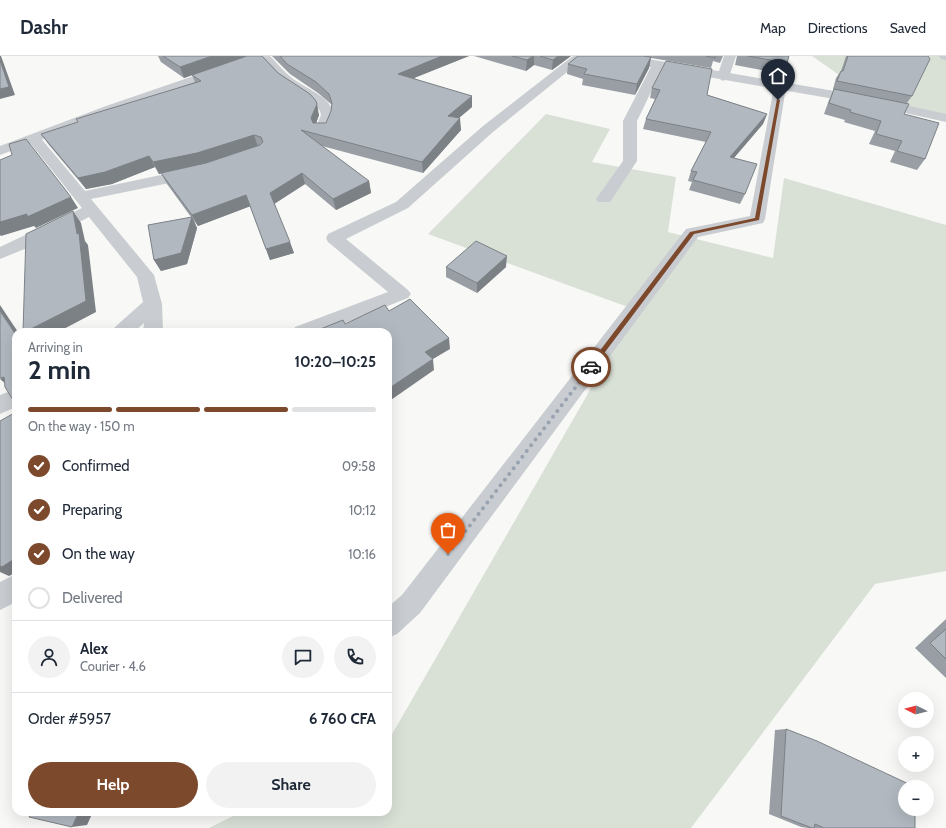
<!DOCTYPE html>
<html lang="en">
<head>
<meta charset="utf-8">
<style>
  body { margin:0; font-family:Cabin,sans-serif; background:#f2f2f3; color:#1f2937; height:100vh; display:flex; flex-direction:column; font-size:15px; white-space:nowrap }
  * { box-sizing:border-box; margin:0 }
  p { font-size:13px; color:#747a83 }
  .icon { flex:none; width:22px; height:22px; fill:none; stroke:currentColor; stroke-width:2; stroke-linecap:round; stroke-linejoin:round }
  .map { position:relative; flex:1; overflow:hidden }
  .panel { position:absolute; left:12px; top:272px; width:380px; height:488px; display:flex; flex-direction:column; background:#fff; border-radius:12px; box-shadow:0 4px 16px #0002 }
  .panel>* { flex:none }
  .needle { width:26px; rotate:276deg }
  .fabs { position:absolute; left:898px; top:636px; display:grid; gap:8px }
  .fabs a { display:grid; place-items:center; width:36px; height:36px; border-radius:50%; background:#fff; box-shadow:0 4px 16px #0002; font-size:20px }
  .pin { position:absolute; display:grid; place-items:center; width:34px; height:34px; color:#fff; margin:-41px -17px; border-radius:50% 50% 50% 0; rotate:-45deg; box-shadow:0 0 4px #0007 }
  .pin .icon { rotate:45deg }
  .courier { position:absolute; display:grid; place-items:center; width:40px; height:40px; margin:-20px; border:3px solid #7d492c; border-radius:50%; background:#fff; color:#222; box-shadow:0 1px 5px #0007 }
  .summary em { font-style:normal; font-weight:800 }
  .summary div { display:flex; flex-direction:column-reverse }
  .summary { display:flex; align-items:center; justify-content:space-between; height:68px; padding:0 16px }
  h1 { font-size:26px; font-weight:800; line-height:30px }
  .bar { display:grid; grid-template-columns:repeat(4,1fr); gap:6px 4px; align-content:center; height:48px; padding:0 16px }
  .bar i { height:5px; border-radius:3px; background:#e0e1e3 }
  .bar .selected { background:#7d492c }
  .bar p { grid-column:span 4 }
  .line { display:flex; align-items:center; gap:10px; padding:0 16px; border-top:1px solid #e0e1e3 }
  .line div { flex:1 }
  .round { display:grid; place-items:center; flex:none; width:42px; height:42px; border-radius:21px; background:#f2f2f3 }
  ol { padding:0 16px; list-style:none }
  li { display:flex; align-items:center; gap:12px; height:44px }
  li p { margin-inline-start:auto }
  li .icon { padding:4px; border-radius:50%; background:#7d492c; color:#fff; stroke-width:4 }
  li:last-child { color:#747a83 }
  li i { width:22px; height:22px; border:2px solid #e0e1e3; border-radius:50% }
  .button { display:flex; gap:8px; margin-top:auto; padding:8px 16px }
  .button a { flex:1; height:46px; border-radius:24px; background:#7d492c; color:#fff; font-size:16px; font-weight:800; line-height:46px; text-align:center }
  .button a+a { background:#f2f2f3; color:#1f2937 }
  header { display:flex; align-items:center; gap:24px; box-sizing:border-box; height:56px; padding:0 20px; background:#fff; border-bottom:1px solid #e0e1e3 }
  header strong { font-size:19px }
  nav { display:flex; gap:22px; margin-inline-start:auto; font-size:14px }
  .map>svg:first-child { display:block }
  .green { fill:#d9e1d7 }
  .lines { fill:none; stroke-linecap:round; stroke-linejoin:round }
  .minor { fill:#c9ccd0; fill-rule:evenodd }
  .tertiary { fill:#c9ccd0; fill-rule:evenodd }
  .wall { fill:#989ea4 }
  .shaded-wall { fill:#7c8186 }
  .building { fill:#b1b8bf; stroke:#7c8186 }
  .route { fill:#7d492c }
  .done { stroke:#99a3af; stroke-width:4; stroke-dasharray:0 7.2 }
</style>
</head>
<body>
<header>
<strong>Dashr</strong>
<nav><a>Map</a><a>Directions</a><a>Saved</a></nav>
</header>
<div class="map">
<svg width="946" height="772" viewBox="0 0 946 772">
  <rect width="100%" height="100%" fill="#f8f9f6"/>
  <g class="green">
    <path d="M812,0h134v62l-23,-6 -74,-30z"/>
    <path d="M546,58l64,15 -18,33 84,15 -8,55 105,26 11,-80 162,47v346l-71,13 -184,244h-482l32,-16h147v-74l3,-2 245,-426 -208,-76z"/>
  </g>
  <g class="lines">
    <g class="minor">
      <path d="M257,0h13c7,7 14,16 22,22 20,15 56,24 35,55h-10l-2,-3 6,-15 -1,-4 -6,-7 -32,-21z"/>
      <path d="M573,0h14l-94,76 -85,76 -62,31 62,51 3,4 -3,4 -86,34h-30l3,-5 93,-35 -60,-50 -2,-4 2,-4 68,-32 87,-76z"/>
      <path d="M724,0h12l-7,21 -6,4 -6,-4z"/>
      <path d="M939,0h7v4l-5,-1z"/>
      <path d="M658,5l6,4 -27,56v40l-27,41h-12l-2,-3 27,-38v-40l29,-56z"/>
      <path d="M780,27l6,4 -21,132 -2,4 -65,14 -278,376 -23,21 -9,4v-31l14,-12 284,-366 64,-13 24,-129z"/>
      <path d="M34,79l5,1 46,55 109,-23 5,2 3,3 -3,3 -5,2 -103,21 63,76 8,29 1,28h-20l1,-9 -10,9h-22l3,-5 28,-25 -6,-25 -48,-60 -52,27 -37,15v-12l82,-39 -55,-69 2,-3z"/>
      <path d="M16,333v18l-16,7v-19z"/>
      <path d="M16,518v28l-16,8v-28z"/>
    </g>
    <g class="tertiary">
      <path d="M252,0h18l-2,3 -152,53 -116,43v-9l106,-40z"/>
      <path d="M604,0h27l238,41 77,17v8l-77,-17 -259,-45z"/>
    </g>
  </g>
  <g class="wall">
    <path d="M158,0h104l57,59 -3,8h10l5,-12 1,-6 -14,-12 -28,-19 -18,-18h197l-55,22 58,29 -13,11 2,12 -38,43 -101,-27 47,35 2,12 -35,17 -31,-26 -31,20 20,49 -24,7 -20,-54 -52,20 -4,-5 3,7 -10,36 -26,7 -7,-11 37,-43 -24,-33 -6,-11 -2,1 -4,-7 -43,17 -26,5 -37,-44 -8,-11 37,-12 117,-40 -3,-7 -8,3 -23,-16z"/>
    <path d="M474,0h97l-19,14 -18,-5 -8,6z"/>
    <path d="M578,0h145l-3,7 -7,-2 -2,7 -60,-10 -2,10 -14,27 -53,-10 1,-6 -16,-5 1,-10z"/>
    <path d="M737,0h52l-2,7 -5,11 -47,-9z"/>
    <path d="M846,0h82l-16,40 -5,7 -3,11 21,45 -8,11 -27,-8 5,-11 -26,-7 6,-13 -31,-9 1,-2 -21,-6 5,-14 5,-10 -1,-1 3,-11 5,-7z"/>
    <path d="M652,32l55,7 60,19 -4,10 -29,34 11,36 -5,10 -51,-14 3,-8 -4,-1 3,-10 15,-29 -63,-13 3,-10 9,-20 -5,-1z"/>
    <path d="M446,211h60l-29,26 -31,-16z"/>
    <path d="M946,563v59l-31,-30z"/>
    <path d="M786,673l129,99h-107l-7,-1 -32,-13 6,-84z"/>
  </g>
  <g class="shaded-wall">
    <path d="M0,0h1l14,39 -15,4z"/>
    <path d="M212,0h35l-63,22 -4,-11z"/>
    <path d="M442,0h27l-70,28 -1,-10z"/>
    <path d="M533,0h1v9l-8,6 1,-11z"/>
    <path d="M558,0h13l-19,14 1,-10z"/>
    <path d="M651,1l-2,11 -14,27 2,-11z"/>
    <path d="M472,40v11l-24,20v-11z"/>
    <path d="M317,48l2,11 -5,14 -3,-11z"/>
    <path d="M767,58l-4,10 -37,43 4,-10z"/>
    <path d="M460,62l1,12 -38,43 -1,-11z"/>
    <path d="M254,79l4,12 -56,18 -43,9 -6,-12z"/>
    <path d="M149,100l6,11 -43,17 -26,5 -8,-11z"/>
    <path d="M302,117l3,11 -31,20 -4,-11z"/>
    <path d="M369,125l2,12 -35,17 -3,-11z"/>
    <path d="M246,139l5,11 -53,20 -6,-11z"/>
    <path d="M71,141l7,11 -42,20 -2,-2 -33,10 -1,-1v-13z"/>
    <path d="M73,155l8,12 4,18 3,4 8,67 -38,20h-25l-2,-3 46,-95z"/>
    <path d="M192,161l5,11 -10,36 -26,7 -7,-11z"/>
    <path d="M290,186l4,11 -24,7 -4,-11z"/>
    <path d="M507,200l-1,11 -29,26v-10z"/>
    <path d="M0,249l18,27h-2v3l-16,-24z"/>
    <path d="M449,282l1,11 -17,10 1,11 -46,32v-13l37,-37z"/>
    <path d="M4,321l8,12 -12,-10z"/>
    <path d="M16,502v15h-1l-6,3 -9,-4v-6z"/>
    <path d="M79,756h14l-6,13 -15,2z"/>
  </g>
  <g class="building">
    <path d="M163,0h49l-32,11z"/>
    <path d="M247,0h15l16,17 32,21 6,7 1,3 -6,14 2,5h13l5,-12 1,-8 -3,-9 -13,-12 -29,-18 -7,-8h162l-44,18 74,22 -24,20 12,2 -38,44 -121,-32 68,51 -36,18 -31,-26 -32,20 20,49 -24,7 -20,-54 -54,20 -31,-42 45,-10 54,-18 3,-3 -2,-5 -7,-2 -57,18 -44,9 -4,-6 -44,16 -27,6 -37,-44 37,-12 -2,-3 125,-38 -9,-6z"/>
    <path d="M512,0h21l-6,4z"/>
    <path d="M540,0h18l-5,4z"/>
    <path d="M578,0h65l8,1 -14,27 -53,-10 3,-5 -19,-5z"/>
    <path d="M706,0h9v2z"/>
    <path d="M748,0h41l-2,7z"/>
    <path d="M848,0h80l2,3 -18,37 -75,-15 4,-10h2z"/>
    <path d="M0,4l9,27 -9,2z"/>
    <path d="M666,5l46,8 -5,26 60,19 -37,43 27,7 -12,30 -52,-14 4,-8 -6,-1 20,-39 -65,-13 14,-29 -8,-2z"/>
    <path d="M834,33l75,15 -5,10 35,9 -14,36 -28,-8 5,-10 -26,-7 5,-13 -31,-9 1,-2 -22,-7z"/>
    <path d="M26,83l45,58 -44,20v-3l-27,8v-62l12,-5 -3,-11z"/>
    <path d="M73,155l4,23 2,-1 7,68 -55,28 2,3h-10l3,-98z"/>
    <path d="M192,161l-11,36 -27,7 -6,-35z"/>
    <path d="M476,185l31,15 -30,27 -31,-16z"/>
    <path d="M410,243l39,39 -24,14 8,7 -45,30v-57h-75l30,-12 2,4 40,-19 4,6z"/>
    <path d="M0,255l16,24v70l-11,-18 -1,-10 -4,1z"/>
    <path d="M16,356v146l-14,9 -2,-1v-145z"/>
    <path d="M946,573v30l-16,-16z"/>
    <path d="M786,673l31,12 98,46h-10v22h10v19h-91l-9,-4 -1,4h-2l-31,-12z"/>
    <path d="M32,756h47l-7,15 -43,-10z"/>
  </g>
  <path class="route" d="M777,43l3,1 -21,120 -65,14 -101,134h-4v-3l101,-133 65,-14z"/>
  <g class="lines">
    <path class="done" d="M448,498l143,-187"/>
  </g>
</svg>
<div class="fabs">
<a><svg class="needle" viewBox="-14 -14 28 28"><path d="M0-13l5 13h-10z" fill="#e53935"/><path d="M0 13l5-13h-10z" fill="#747a83"/></svg></a>
<a>+</a>
<a>−</a>
</div>
<div class="pin" style="left:448px;top:498px;background:#ea580c"><svg class="icon" aria-label="bag" viewBox="0 0 24 24"><path d="M5 8h14l-1 12H6zM9 8a3 3 0 0 1 6 0"/></svg></div>
<div class="pin" style="left:778px;top:44px;background:#1f2937"><svg class="icon" aria-label="home" viewBox="0 0 24 24"><path d="M3 11l9-7 9 7M6 9v11h12V9"/></svg></div>
<div class="courier" style="left:591px;top:311px"><svg class="icon" aria-label="car" viewBox="0 0 24 24"><path d="M5 17H2v-5l4-1 3-4h7l3 4 3 1v5h-3M9 17h6M6 11h13"/><circle cx="7" cy="17" r="2"/><circle cx="17" cy="17" r="2"/></svg></div>
<section class="panel">
<div class="summary"><div><h1>2 min</h1><p>Arriving in</p></div><em>10:20–10:25</em></div>
<div class="bar"><i class="selected"></i><i class="selected"></i><i class="selected"></i><i></i><p>On the way · 150 m</p></div>
<ol>
<li><svg class="icon" aria-label="check" viewBox="0 0 24 24"><path d="M5 12l5 5 9-10"/></svg>Confirmed<p>09:58</p></li>
<li><svg class="icon" aria-label="check" viewBox="0 0 24 24"><path d="M5 12l5 5 9-10"/></svg>Preparing<p>10:12</p></li>
<li><svg class="icon" aria-label="check" viewBox="0 0 24 24"><path d="M5 12l5 5 9-10"/></svg>On the way<p>10:16</p></li>
<li><i></i>Delivered</li>
</ol>
<div class="line" style="height:72px"><a class="round"><svg class="icon" aria-label="person" viewBox="0 0 24 24"><circle cx="12" cy="8" r="4"/><path d="M4 21q1-7 8-7t8 7"/></svg></a><div><b>Alex</b><p>Courier · 4.6</p></div><a class="round"><svg class="icon" aria-label="chat" viewBox="0 0 24 24"><path d="M4 5h16v11H9l-5 4z"/></svg></a><a class="round"><svg class="icon" aria-label="phone" viewBox="0 0 24 24"><path d="M5 4h4l2 5-3 2q2 4 5 5l2-3 5 2v4C11 20 4 13 5 4z"/></svg></a></div>
<div class="line" style="height:52px"><div>Order #5957</div><b>6 760 CFA</b></div>
<div class="button"><a>Help</a><a>Share</a></div>
</section>
</div>
</body>
</html>
